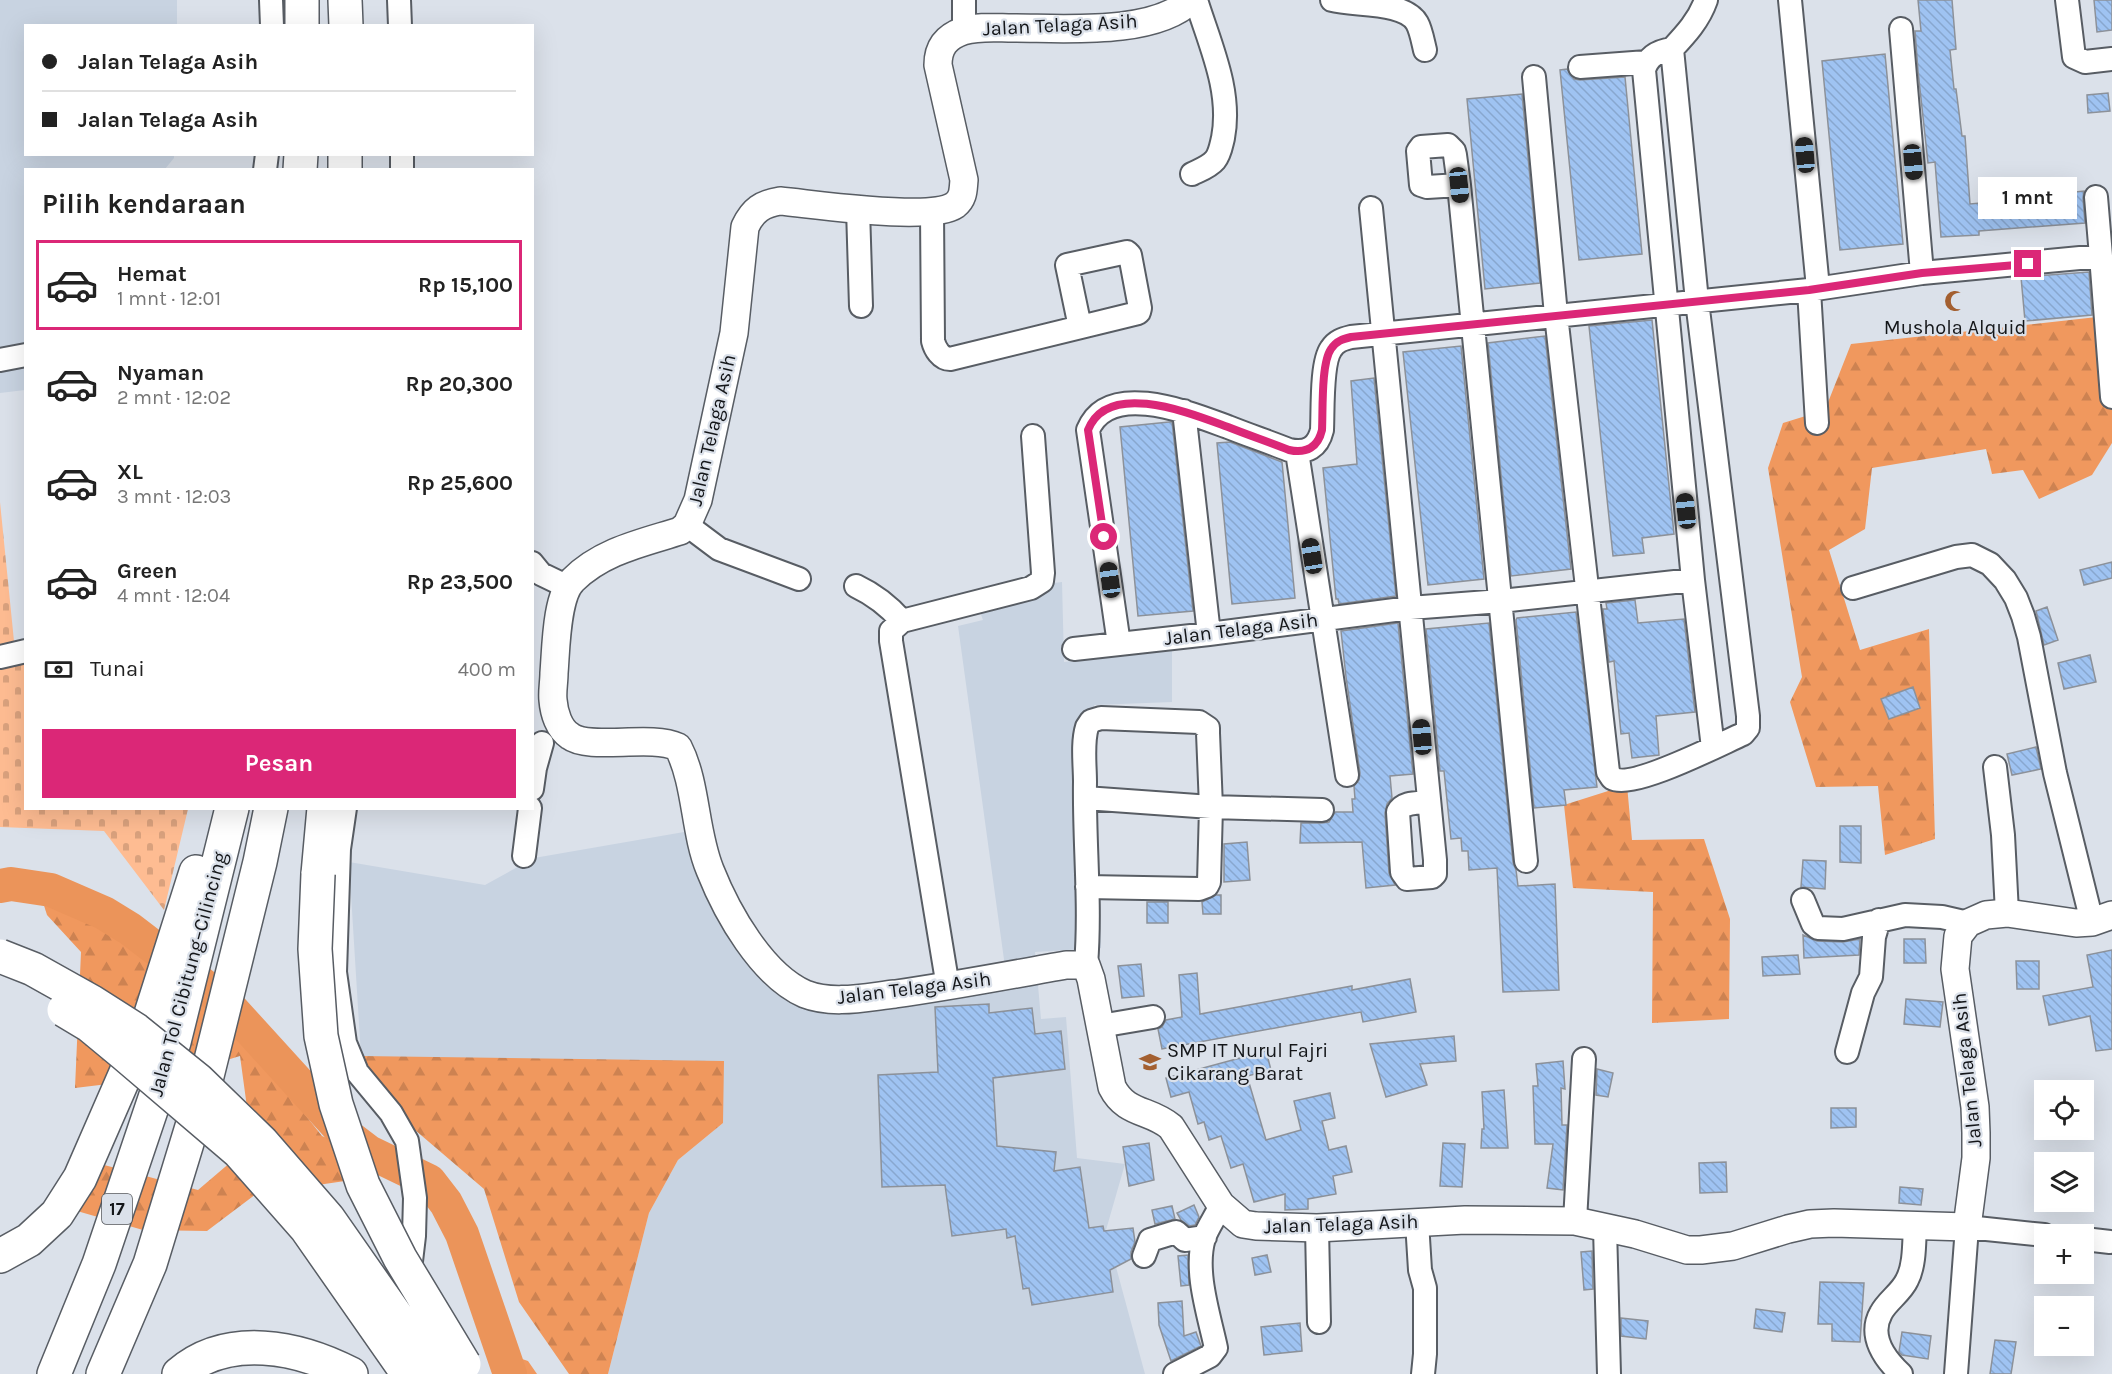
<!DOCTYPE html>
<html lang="id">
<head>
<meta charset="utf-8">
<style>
  body { margin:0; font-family:Karla,sans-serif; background:#f6f6f6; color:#222; height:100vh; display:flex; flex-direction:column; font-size:22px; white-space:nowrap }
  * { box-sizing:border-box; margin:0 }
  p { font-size:20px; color:#767676 }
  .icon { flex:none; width:33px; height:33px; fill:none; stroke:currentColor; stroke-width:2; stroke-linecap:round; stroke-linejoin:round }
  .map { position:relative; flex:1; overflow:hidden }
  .drawer { position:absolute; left:24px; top:168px; width:510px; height:642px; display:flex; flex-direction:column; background:#fff; border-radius:0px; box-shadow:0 6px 24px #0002 }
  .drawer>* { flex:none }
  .guide { position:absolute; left:24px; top:24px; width:510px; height:132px; border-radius:0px; box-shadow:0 6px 24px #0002; display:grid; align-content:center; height:132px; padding:0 18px; background:#fff }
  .controls { position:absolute; left:2034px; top:1080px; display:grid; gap:12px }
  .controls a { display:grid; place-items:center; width:60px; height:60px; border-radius:0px; background:#fff; box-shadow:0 6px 24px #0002; font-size:30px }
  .end { position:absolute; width:27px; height:27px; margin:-14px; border:8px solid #db2777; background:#fff; box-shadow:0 0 0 3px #fff }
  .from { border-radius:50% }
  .bubble { position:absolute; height:42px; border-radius:0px; background:#fff; box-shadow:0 6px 24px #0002; font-size:20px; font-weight:700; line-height:42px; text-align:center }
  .car { position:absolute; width:18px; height:36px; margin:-18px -9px; border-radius:8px; box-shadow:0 0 4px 2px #0007; background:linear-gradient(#222 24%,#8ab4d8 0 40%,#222 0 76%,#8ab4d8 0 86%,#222 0) }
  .guide b { display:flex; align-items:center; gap:21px; height:57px; font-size:22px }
  .guide b+b { border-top:2px solid #e0e0e0 }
  .guide i { width:15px; height:15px; background:#222 }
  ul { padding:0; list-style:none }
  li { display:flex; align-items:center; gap:18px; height:90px; margin:0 12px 9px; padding:0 6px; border:3px solid transparent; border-radius:0px }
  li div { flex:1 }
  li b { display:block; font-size:22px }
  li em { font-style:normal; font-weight:700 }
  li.current { border-color:#db2777 }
  li>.icon { width:54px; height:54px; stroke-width:1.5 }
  h2 { padding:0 18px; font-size:27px; line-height:72px }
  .pay { display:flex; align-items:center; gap:15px; height:66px; padding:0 18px; font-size:22px }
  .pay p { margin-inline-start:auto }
  .button { display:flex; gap:12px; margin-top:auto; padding:12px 18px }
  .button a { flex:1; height:69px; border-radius:0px; background:#db2777; color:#fff; font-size:24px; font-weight:700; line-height:69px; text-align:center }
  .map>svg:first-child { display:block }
  .built { fill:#c8d3e1 }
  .forest { fill:url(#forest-firs) }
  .cemetery { fill:url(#cemetery-stones) }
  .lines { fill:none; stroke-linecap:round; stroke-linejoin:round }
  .river { stroke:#eb945a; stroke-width:34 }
  .building { fill:url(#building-back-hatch); stroke:#8c9199; stroke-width:1.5 }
  .minor-casing { stroke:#585d64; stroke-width:26 }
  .tertiary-casing { stroke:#585d64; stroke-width:30 }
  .motorway-casing { stroke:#585d64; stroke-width:36 }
  .minor { stroke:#fff; stroke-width:22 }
  .tertiary { stroke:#fff; stroke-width:27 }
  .motorway { stroke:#fff; stroke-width:33 }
  .motorway-bridge-casing { stroke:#585d64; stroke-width:36; stroke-linecap:butt }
  .motorway-bridge { stroke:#fff; stroke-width:33 }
  .route { stroke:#db2777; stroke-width:8 }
  .labels { text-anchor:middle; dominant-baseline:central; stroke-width:4.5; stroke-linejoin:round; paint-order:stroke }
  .shield { fill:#dbe1ea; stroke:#505358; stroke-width:1.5 }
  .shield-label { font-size:18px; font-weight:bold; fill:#141619 }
  .street-label { font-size:20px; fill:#141619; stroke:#dbe1ea }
  .poi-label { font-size:20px; fill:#141619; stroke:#dbe1ea }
</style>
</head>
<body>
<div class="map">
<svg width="2112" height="1374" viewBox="0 0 2112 1374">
  <defs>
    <pattern id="forest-firs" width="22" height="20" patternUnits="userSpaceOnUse" patternTransform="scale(1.5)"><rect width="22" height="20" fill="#f0985e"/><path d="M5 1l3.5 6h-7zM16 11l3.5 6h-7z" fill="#cd8251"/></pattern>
    <pattern id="cemetery-stones" width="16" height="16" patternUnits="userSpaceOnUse" patternTransform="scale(1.5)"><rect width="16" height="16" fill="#febc92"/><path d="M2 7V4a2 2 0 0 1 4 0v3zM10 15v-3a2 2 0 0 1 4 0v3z" fill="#d9a17d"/></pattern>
    <pattern id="building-back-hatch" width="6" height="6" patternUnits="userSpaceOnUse" patternTransform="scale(1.5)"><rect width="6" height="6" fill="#9fc3f2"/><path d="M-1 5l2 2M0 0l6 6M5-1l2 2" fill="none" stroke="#88a7cf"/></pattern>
  </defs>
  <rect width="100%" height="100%" fill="#dbe1ea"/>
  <path class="built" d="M0,0H177V25L26,26V154H174V158L165,169L26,170L25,390L0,393Z
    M1062,582L1064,662L1172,651V702L1094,705L1101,948L1035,952L1041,1019L1066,1017L1077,1158L1125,1164L1106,1230L1145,1374H608L649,1213L678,1160L723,1123L361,1056L349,862L485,885L534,858L684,832L699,876L781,986L822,998L1006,974L958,626L983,620L973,593Z"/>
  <path class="forest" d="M2097,317L2112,373V443L2092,475L2039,499L2023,470L1992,474L1986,449L1872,468L1865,529L1829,550L1860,650L1929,629L1935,839L1885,855L1878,786L1816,787L1790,702L1802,677L1768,468L1783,423L1825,410L1851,344Z
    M1627,785L1632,840L1704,839L1730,919L1729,1019L1652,1023L1653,892L1573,888L1564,805Z
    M36,880L120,916L189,969L322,1136L394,1166L345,1181L256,1194L207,1231L143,1230L77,1211L78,1158L198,1190L252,1144L240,1056L174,1076L75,1088L81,952L47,915Z
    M361,1056L724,1061L723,1123L678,1160L649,1213L608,1374H569L519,1302L484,1189L415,1130Z
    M496,1350L528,1361L537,1374H507Z"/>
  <path class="cemetery" d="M0,502L15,651L25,649L26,808L188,809L164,910L104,831L0,827Z"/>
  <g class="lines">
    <path class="river" d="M0,886L11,884L51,890L104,913L130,929L224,1001L344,1133L369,1152L429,1181L446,1203L462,1234L510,1374"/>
  </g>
  <path class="building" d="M1918,0H1952L1956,49L1950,50L1954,89H1956L1962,136H1965L1970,204L2066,195V193L2084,191L2083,198L2085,223L1979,231V235L1941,237L1935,162L1928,163L1918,71L1915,31H1921Z
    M2094,0H2112V30L2097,32Z
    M1885,54L1903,244L1840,250L1822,61Z
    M1567,69L1574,79L1580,80L1625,77L1642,254L1579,260L1560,70Z
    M2108,93L2110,111L2088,113L2087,95Z
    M1522,94L1540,283L1485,289L1467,99Z
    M2089,272L2092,315L2025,321L2021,277Z
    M1652,320L1674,534L1642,538L1644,553L1613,556L1589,326Z
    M1545,336L1571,569L1511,576L1488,343Z
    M1461,346L1484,579L1428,585L1403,352Z
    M1374,378L1396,596L1339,604L1338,599H1336L1323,468L1357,464L1351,381Z
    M1169,422H1172L1193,611L1138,616L1120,427Z
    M1230,442L1282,462L1295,598L1232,604L1217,443Z
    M2112,562V578L2084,585L2080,570Z
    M1635,600L1638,623L1684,619L1695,712L1656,716L1659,755L1632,758L1629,733L1621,734L1614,661L1609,662L1603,609H1607L1606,603Z
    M2047,607L2058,640L2044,645L2036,611Z
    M1576,612L1597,787L1564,790L1566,805L1534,808L1516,620L1517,618Z
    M1398,623L1413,774L1390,776L1392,798L1387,804L1385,813L1389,873L1395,885L1366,888L1362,842L1300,843L1301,823H1322L1329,822L1335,812H1353L1352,799H1355L1354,786L1359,780L1360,773L1346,677L1341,631Z
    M1489,623L1513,862L1516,870L1518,886L1555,884L1559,990L1503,992L1497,868L1469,870L1468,851H1462L1461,838L1451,839L1444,771H1440L1426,629Z
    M2090,655L2096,682L2064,689L2058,663Z
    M1913,687L1920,708L1889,719L1881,699Z
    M2036,747L2041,769L2012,775L2007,754Z
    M1840,826H1861V863L1840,862Z
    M1247,842L1250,880L1224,882V844Z
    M1803,860L1826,861L1825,889L1801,887Z
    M1216,895H1221V914H1203L1202,902Z
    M1147,902H1168V923H1147Z
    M1803,935L1817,941L1843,942L1860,939L1859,955L1804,958Z
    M1904,939H1925L1926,963H1904Z
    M2112,950V1049L2096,1051L2090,1016L2049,1025L2043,996L2093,987L2087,955Z
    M1798,955L1800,974L1763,976L1762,957Z
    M2016,961H2039V989H2017Z
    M1141,964L1144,996L1122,998L1118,966Z
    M1197,973L1200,1014L1352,986V990L1410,979L1416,1012L1363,1022L1361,1012L1162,1049L1158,1029L1162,1027L1166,1020L1182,1017L1179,975Z
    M1906,999L1943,1002L1940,1027L1904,1024Z
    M989,1004V1013L1032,1008L1035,1034L1061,1031L1065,1069L993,1078L997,1146L1056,1152L1054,1171L1080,1167L1089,1228L1103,1226L1104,1231L1133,1228L1135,1242L1131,1252V1259L1110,1270L1113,1292L1032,1305L1029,1288L1023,1289L1015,1236L1007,1238L1006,1229L952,1236L945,1185L882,1187L878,1075L938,1072L935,1007Z
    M1454,1036L1456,1061L1420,1064L1427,1085L1386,1097L1370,1044Z
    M1266,1051L1271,1070L1247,1076L1266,1140L1301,1130L1294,1101L1330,1093L1335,1118L1322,1121L1329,1150L1346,1146L1352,1172L1333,1176L1336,1194L1308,1199V1209L1285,1210V1194L1254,1202L1243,1164L1231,1168L1221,1136L1209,1140L1204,1122L1198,1124L1189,1092L1171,1097L1166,1078Z
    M1563,1061L1565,1089L1561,1088L1562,1125H1567L1563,1190L1547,1188L1553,1144H1535L1533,1086H1538L1536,1064Z
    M1597,1069L1613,1073L1608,1097L1596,1095Z
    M1504,1090L1508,1148H1481L1482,1129H1484L1482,1092Z
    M1831,1108H1856V1127L1831,1128Z
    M1149,1143L1154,1180L1129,1186L1123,1147Z
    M1443,1143L1465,1144L1462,1187L1440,1186Z
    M1726,1162L1727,1192L1700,1193L1699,1163Z
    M1900,1187L1923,1189L1921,1205L1899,1203Z
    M1194,1205L1199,1217L1195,1225L1189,1226L1181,1220L1177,1213Z
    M1172,1206L1175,1219L1155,1224L1152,1210Z
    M1592,1251L1593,1289L1584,1290L1581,1252Z
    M1188,1255L1189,1285L1181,1286L1178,1256Z
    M1267,1255L1271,1272L1255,1275L1252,1258Z
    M1820,1282L1864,1283L1860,1342L1832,1341V1324H1818Z
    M1182,1301L1184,1336L1196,1332L1201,1346L1171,1361L1159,1325L1158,1303Z
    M1756,1309L1785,1313L1782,1332L1754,1328Z
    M1621,1318L1648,1321L1646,1339L1621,1336Z
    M1300,1323L1302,1351L1264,1355L1261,1327Z
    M1902,1332L1931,1336L1928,1359L1902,1355L1899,1352Z
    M1995,1340L2016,1342L2011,1374H1990Z"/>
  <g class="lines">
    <defs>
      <path id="minor" d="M271,0L272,26
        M399,0L400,26
        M964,0V30
        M1332,0C1354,6 1405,1 1417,23C1421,30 1423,42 1425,50
        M1706,0C1699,20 1686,34 1672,49C1658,51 1648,56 1644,70L1693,580L1713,748
        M1790,0L1818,288
        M2067,0L2074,57L2085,62L2112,59
        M1901,29L1922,273
        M1580,67L1647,62
        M1534,77L1556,315L1608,772L1612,778C1632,790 1720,744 1743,734L1748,728V716L1697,301L1672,49
        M265,170L267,154
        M402,170V154
        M1192,174C1200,170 1209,167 1215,160C1220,154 1221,146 1223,138C1232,91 1210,45 1196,0
        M1459,185L1427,187L1421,185L1418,151L1421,147L1448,145L1454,151L1455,155L1459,185L1526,861
        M2096,197L2101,256
        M1371,208L1435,860V874L1432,877L1407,879L1402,872L1398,812C1403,802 1417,803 1428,802
        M858,209L861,306
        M932,212L933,341C935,349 941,359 950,359L1138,313L1139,312L1140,308L1130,255L1127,252L1067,265L1080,327
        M1809,290L1817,423
        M0,360L26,355
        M1184,411L1209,634
        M1297,452L1347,775
        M687,525L719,549L799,579
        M532,563L541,574L568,587
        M856,586C875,595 888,605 902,621
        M1853,588L1956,557L1972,555L1990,564L2005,580L2016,598L2023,616L2029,637L2055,773L2092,922
        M1119,644L1088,430C1109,379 1192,414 1228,427C1248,435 1269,442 1289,450C1307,454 1318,447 1322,430C1323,411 1321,363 1331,349C1336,341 1343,339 1351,337L1809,290L1922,273L2101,256L2112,397
        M1074,649L1209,634L1410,608L1501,601L1693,580
        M0,657L26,651
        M1995,767L2003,835L2007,913
        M532,789L535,768L542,743
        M1085,798L1211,807L1322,810
        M345,808L339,849L335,972L345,1043L357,1072L391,1113L407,1141L415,1198L414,1236L409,1278
        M524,856L530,808
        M1803,900L1813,924L1818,928L1843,929L1905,915L1942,917L1968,923
        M1086,965C1091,904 1084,843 1085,782C1085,765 1082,743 1087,727L1091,721L1101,718L1199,722L1208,728V733L1211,807L1209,882L1207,886L1199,889L1087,887
        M948,987L891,641V631L902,621L1031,588L1042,581L1043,573L1033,436
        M1100,1026L1153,1017
        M1847,1052L1863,993L1871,977L1874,937L1879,920
        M1575,1221L1584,1059
        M1417,1222L1420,1270L1425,1288V1354L1423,1374
        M1317,1228L1319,1322
        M1605,1228L1609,1374
        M2084,1239L2110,1242
        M1144,1256L1150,1240L1176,1232L1185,1240L1205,1237
        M1175,1374L1210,1356L1216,1348C1209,1315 1194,1271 1204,1238C1208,1227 1216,1216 1221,1205
        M1901,1374C1885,1359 1868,1336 1881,1313C1887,1301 1901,1293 1907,1280C1915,1265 1914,1242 1915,1225
        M1956,1374L1967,1227L2044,1235"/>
      <path id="tertiary" d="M1191,0C1154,36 1063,28 1013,28C997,28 978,26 963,31C946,37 938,47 938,65L964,180C963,189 964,198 955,205C931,222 814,204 780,201C762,204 753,210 745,227L734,333L698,500L687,525L680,531C642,543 602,551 573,580C556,596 556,650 554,673C554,682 552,692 553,700C554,713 559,729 570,736C590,751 650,734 678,747C697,784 694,831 710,870C727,913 762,975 805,994C833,1005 867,997 895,994C953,986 1009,975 1066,965H1086L1091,979L1112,1087C1126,1115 1150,1109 1171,1127L1221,1205L1243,1224L1256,1226L1317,1228L1465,1220L1575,1221L1635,1234L1687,1250H1701L1733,1246L1788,1229L1810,1224L1834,1223L1967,1227L1976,1158V1133L1975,1107L1955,969L1958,936L1968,923L1986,915L2007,913L2076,923L2092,922L2112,915"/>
      <path id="motorway" d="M345,0L346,26
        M302,26V0
        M300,170L301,154
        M345,170V154
        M318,874L324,808
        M0,1256L29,1240L57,1214L80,1178L149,1020L196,872
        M54,1374L99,1264L174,1042L232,808
        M103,1374L150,1264L205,1084L260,862L271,808
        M179,1374C228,1332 299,1347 351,1374"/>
    </defs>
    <use href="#minor" class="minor-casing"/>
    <use href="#tertiary" class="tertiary-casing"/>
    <use href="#motorway" class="motorway-casing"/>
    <use href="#minor" class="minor"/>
    <use href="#tertiary" class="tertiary"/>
    <use href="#motorway" class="motorway"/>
    <defs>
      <path id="motorway-bridge" d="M318,874L315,949L321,1036L336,1104L363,1185L400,1258L464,1364
        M0,956L33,969L92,1002L136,1030L198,1080L262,1142L328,1218L437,1374
        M64,1010L89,1025L124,1054L239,1152L306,1228L408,1374"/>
    </defs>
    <use href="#motorway-bridge" class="motorway-bridge-casing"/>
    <use href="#motorway-bridge" class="motorway-bridge"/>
  </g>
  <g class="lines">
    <path class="route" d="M1104,537L1088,430C1108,379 1192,414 1228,427C1248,435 1269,442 1289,450C1307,454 1318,447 1322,430C1323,411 1321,363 1331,349C1336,341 1343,339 1351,337L1809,290L1922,273L2028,264"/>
  </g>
  <defs>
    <symbol id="mosque-bare" viewBox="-9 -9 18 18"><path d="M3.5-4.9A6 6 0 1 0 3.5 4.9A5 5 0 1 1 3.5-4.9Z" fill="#a35f30" stroke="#dbe1ea" stroke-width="2.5" paint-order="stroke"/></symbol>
    <symbol id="school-bare" viewBox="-9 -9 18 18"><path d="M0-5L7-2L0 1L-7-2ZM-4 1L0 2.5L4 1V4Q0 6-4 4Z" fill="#a35f30" stroke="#dbe1ea" stroke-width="2.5" paint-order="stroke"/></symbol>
  </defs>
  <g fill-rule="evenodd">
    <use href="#mosque-bare" x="1940" y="286" width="30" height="30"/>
    <use href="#school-bare" x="1135" y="1047" width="30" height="30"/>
  </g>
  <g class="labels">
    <rect class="shield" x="102" y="1194" width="30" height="30" rx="4.5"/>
    <g class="shield-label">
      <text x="117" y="1209">17</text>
    </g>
    <g class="street-label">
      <text transform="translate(1060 25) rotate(-3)">Jalan Telaga Asih</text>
      <text transform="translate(712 430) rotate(-77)">Jalan Telaga Asih</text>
      <text transform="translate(1241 629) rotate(-7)">Jalan Telaga Asih</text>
      <text transform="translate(188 974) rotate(-75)">Jalan Tol Cibitung–Cilincing</text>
      <text transform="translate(914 988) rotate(-7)">Jalan Telaga Asih</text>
      <text transform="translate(1967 1070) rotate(-96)">Jalan Telaga Asih</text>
      <text transform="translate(1341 1224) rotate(-2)">Jalan Telaga Asih</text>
    </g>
    <g class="poi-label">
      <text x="1955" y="327">Mushola Alquid</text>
      <text x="1167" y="1050" text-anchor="start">SMP IT Nurul Fajri<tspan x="1167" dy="23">Cikarang Barat</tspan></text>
    </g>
  </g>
</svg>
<div class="controls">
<a><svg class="icon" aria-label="locate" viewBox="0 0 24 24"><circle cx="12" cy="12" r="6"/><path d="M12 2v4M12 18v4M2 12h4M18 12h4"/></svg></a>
<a><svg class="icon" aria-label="layers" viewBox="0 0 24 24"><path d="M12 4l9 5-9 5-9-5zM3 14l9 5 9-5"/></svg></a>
<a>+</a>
<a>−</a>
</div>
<i class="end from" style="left:1104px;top:537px"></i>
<i class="end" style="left:2028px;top:264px"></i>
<div class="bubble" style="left:1978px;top:177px;width:99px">1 mnt</div>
<i class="car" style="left:1805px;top:155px;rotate:355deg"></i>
<i class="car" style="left:1913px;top:162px;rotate:175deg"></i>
<i class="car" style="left:1459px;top:185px;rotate:174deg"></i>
<i class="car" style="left:1686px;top:511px;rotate:354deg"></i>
<i class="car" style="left:1312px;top:556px;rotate:351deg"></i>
<i class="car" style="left:1110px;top:580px;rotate:352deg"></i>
<i class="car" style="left:1422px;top:737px;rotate:355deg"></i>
<div class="guide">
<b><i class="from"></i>Jalan Telaga Asih</b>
<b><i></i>Jalan Telaga Asih</b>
</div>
<section class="drawer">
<h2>Pilih kendaraan</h2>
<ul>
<li class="current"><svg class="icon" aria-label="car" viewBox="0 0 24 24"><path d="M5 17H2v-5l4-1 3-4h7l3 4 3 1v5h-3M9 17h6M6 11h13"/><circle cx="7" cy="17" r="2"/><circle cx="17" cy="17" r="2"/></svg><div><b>Hemat</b><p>1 mnt · 12:01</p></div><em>Rp 15,100</em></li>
<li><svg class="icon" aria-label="car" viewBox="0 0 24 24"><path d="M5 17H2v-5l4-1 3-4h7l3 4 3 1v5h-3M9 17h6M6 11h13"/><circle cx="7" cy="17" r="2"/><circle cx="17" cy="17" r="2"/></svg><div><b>Nyaman</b><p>2 mnt · 12:02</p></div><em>Rp 20,300</em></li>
<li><svg class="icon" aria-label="car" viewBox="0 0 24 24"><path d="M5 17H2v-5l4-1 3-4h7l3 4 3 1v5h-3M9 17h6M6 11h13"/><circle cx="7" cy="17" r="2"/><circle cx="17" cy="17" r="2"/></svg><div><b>XL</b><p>3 mnt · 12:03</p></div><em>Rp 25,600</em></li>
<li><svg class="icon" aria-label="car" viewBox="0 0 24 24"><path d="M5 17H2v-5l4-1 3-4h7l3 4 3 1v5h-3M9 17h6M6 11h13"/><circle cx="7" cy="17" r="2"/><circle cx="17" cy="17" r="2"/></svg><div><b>Green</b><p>4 mnt · 12:04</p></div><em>Rp 23,500</em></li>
</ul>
<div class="pay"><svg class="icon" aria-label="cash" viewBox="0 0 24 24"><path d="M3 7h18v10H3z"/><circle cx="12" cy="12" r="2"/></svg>Tunai<p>400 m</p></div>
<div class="button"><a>Pesan</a></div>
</section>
</div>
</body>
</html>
